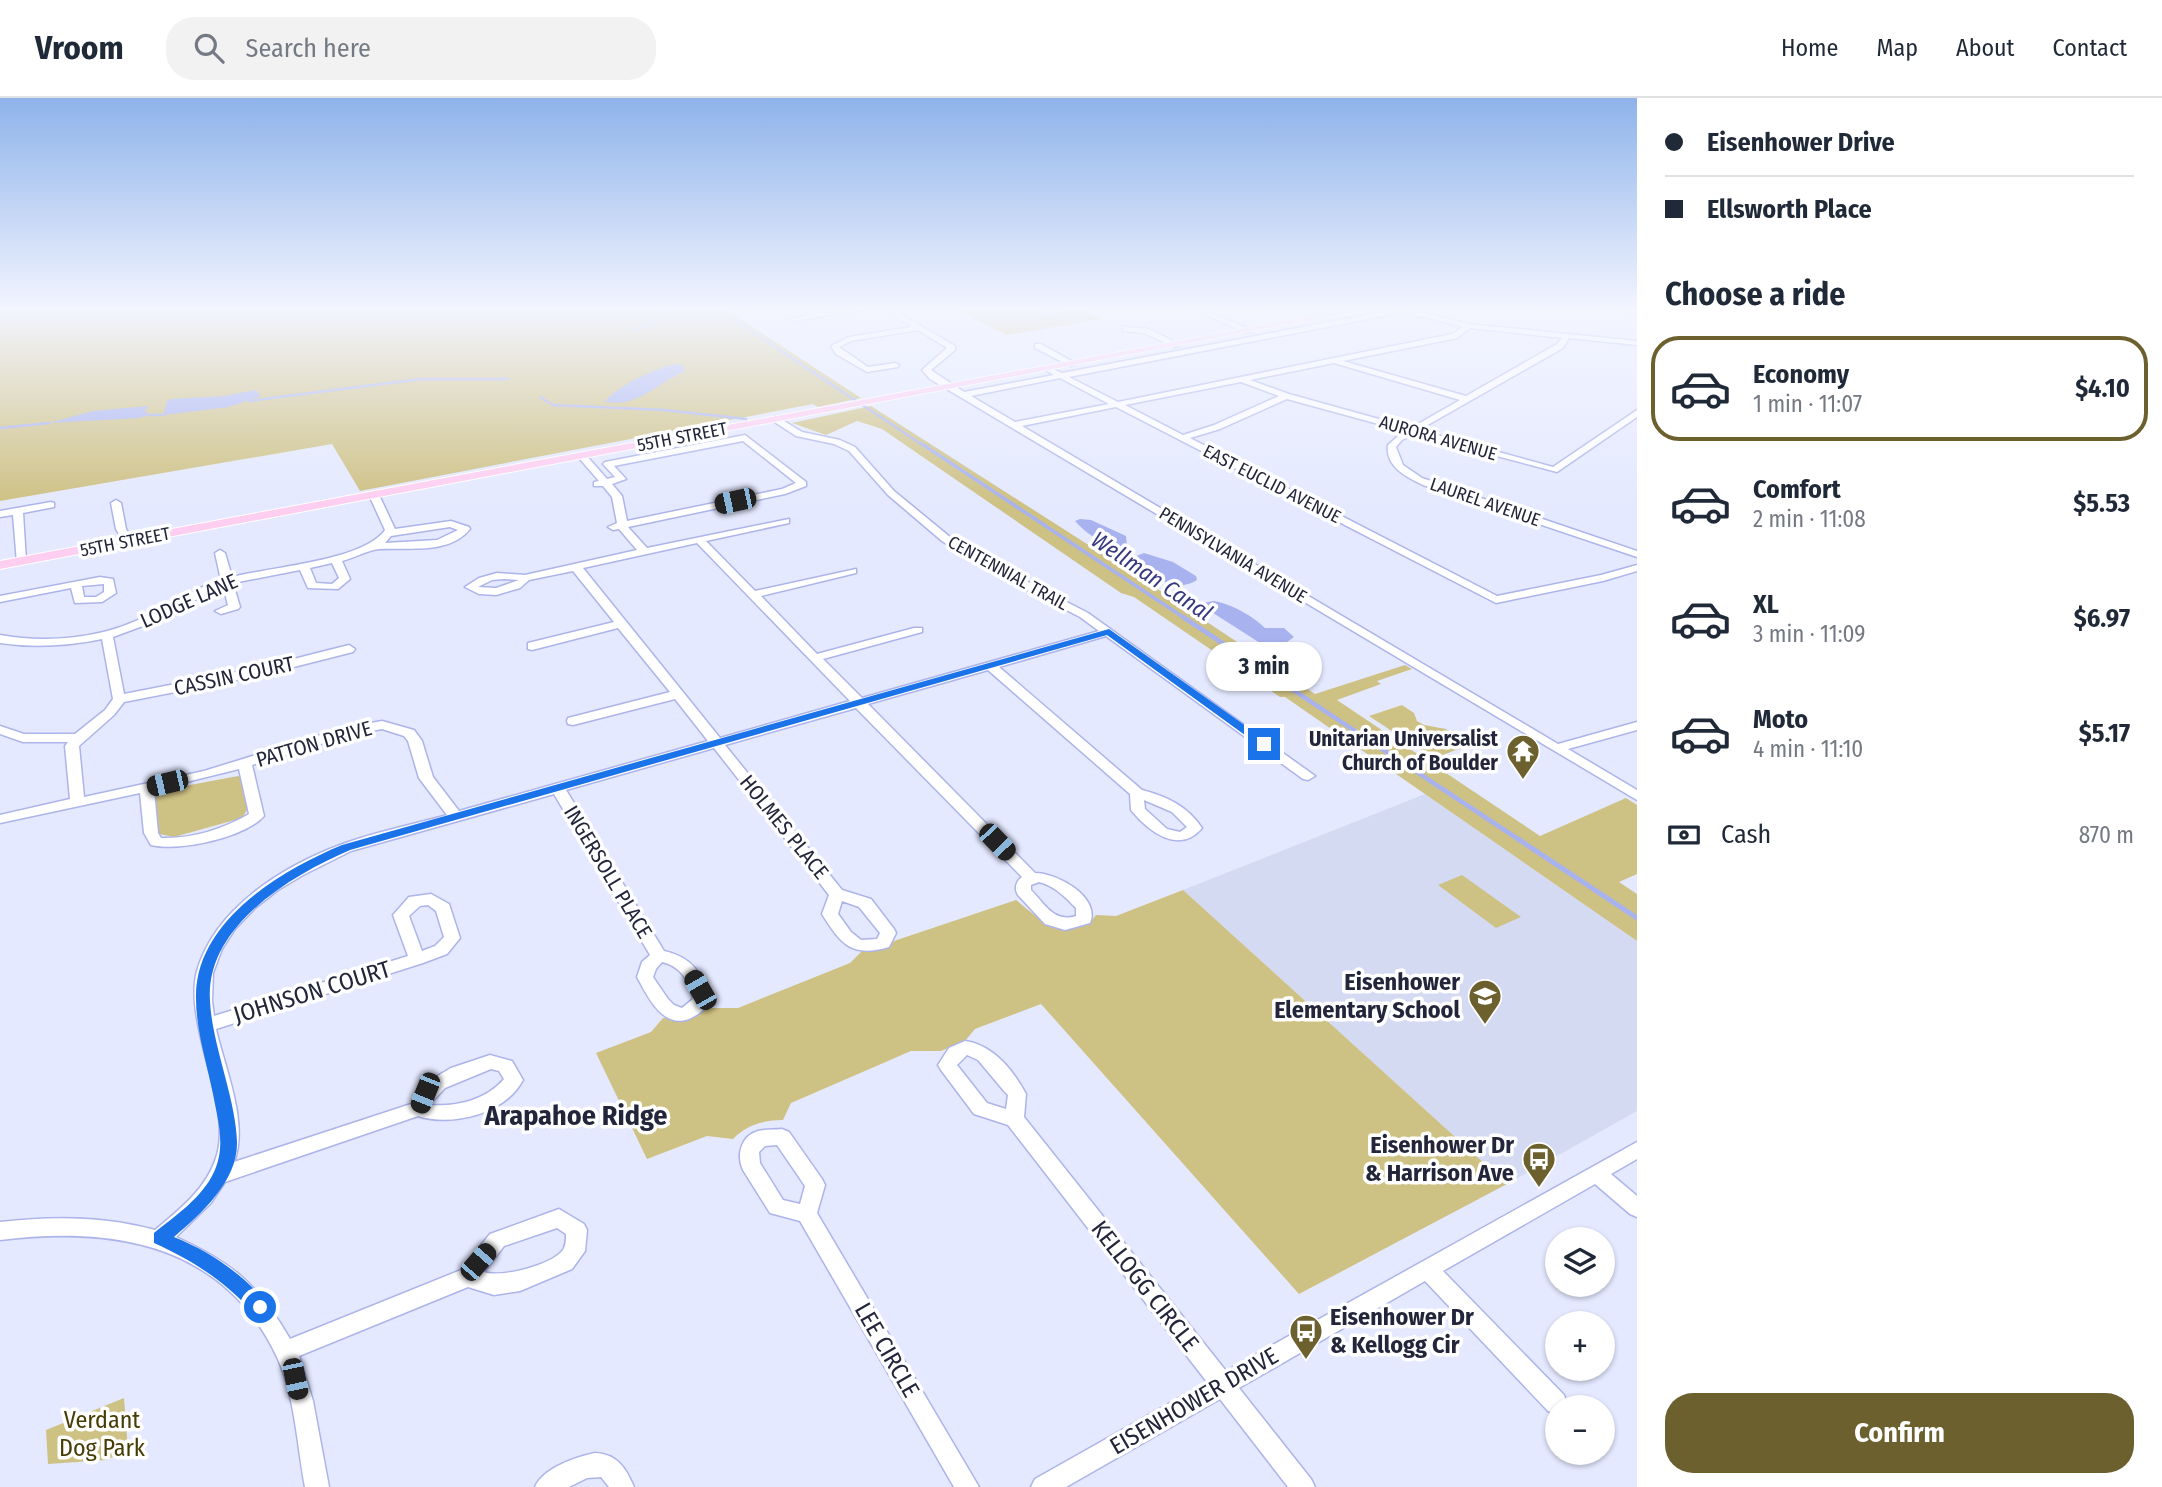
<!DOCTYPE html>
<html lang="en">
<head>
<meta charset="utf-8">
<style>
  body { margin:0; font-family:"Fira Sans Condensed",sans-serif; background:#f2f2f3; color:#1f2937; height:100vh; display:flex; flex-direction:column; font-size:26px; white-space:nowrap }
  * { box-sizing:border-box; margin:0 }
  p { font-size:23px; color:#747a83 }
  .icon { flex:none; width:38px; height:38px; fill:none; stroke:currentColor; stroke-width:2; stroke-linecap:round; stroke-linejoin:round }
  .map { position:relative; flex:1; overflow:hidden }
  .details { display:flex; flex-direction:column; background:#fff; width:525px }
  .details>* { flex:none }
  .banner { display:grid; align-content:center; height:154px; padding:0 28px; background:#fff }
  .tools { position:absolute; left:1545px; top:1129px; display:grid; gap:14px }
  .tools a { display:grid; place-items:center; width:70px; height:70px; border-radius:50%; background:#fff; box-shadow:0 2px 5px #0004; font-size:35px }
  .end { position:absolute; width:32px; height:32px; margin:-16px; border:9px solid #1a73e8; background:#fff; box-shadow:0 0 0 4px #fff }
  .from { border-radius:50% }
  .bubble { position:absolute; height:49px; border-radius:24px; background:#fff; box-shadow:0 2px 5px #0004; font-size:23px; font-weight:700; line-height:49px; text-align:center }
  .car { position:absolute; width:21px; height:42px; margin:-21px -10px; border-radius:9px; box-shadow:0 0 5px 2px #0007; background:linear-gradient(#222 24%,#8ab4d8 0 40%,#222 0 76%,#8ab4d8 0 86%,#222 0) }
  .banner b { display:flex; align-items:center; gap:24px; height:66px; font-size:26px }
  .banner b+b { border-top:2px solid #e0e1e3 }
  .banner i { width:18px; height:18px; background:#1f2937 }
  ul { padding:0; list-style:none }
  li { display:flex; align-items:center; gap:21px; height:105px; margin:0 14px 10px; padding:0 14px; border:4px solid transparent; border-radius:28px }
  li div { flex:1 }
  li b { display:block; font-size:26px }
  li em { font-style:normal; font-weight:700 }
  li.on { border-color:#6c612e }
  li>.icon { width:63px; height:63px; stroke-width:1.5 }
  h2 { padding:0 28px; font-size:32px; line-height:84px }
  .pay { display:flex; align-items:center; gap:18px; height:77px; padding:0 28px; font-size:26px }
  .pay p { margin-inline-start:auto }
  .cta { display:flex; gap:14px; margin-top:auto; padding:14px 28px }
  .cta a { flex:1; height:80px; border-radius:28px; background:#6c612e; color:#fff; font-size:28px; font-weight:700; line-height:80px; text-align:center }
  header { display:flex; align-items:center; gap:42px; box-sizing:border-box; height:98px; padding:0 35px; background:#fff; border-bottom:2px solid #e0e1e3 }
  header strong { font-size:33px }
  nav { display:flex; gap:38px; margin-inline-start:auto; font-size:24px }
  .search { width:490px; height:63px; background:#f2f2f3; display:flex; align-items:center; gap:18px; box-sizing:border-box; padding:0 24px; border-radius:28px; color:#747a83; font-size:26px }
  main { display:flex; flex:1; min-height:0 }
  .map>svg:first-child { display:block }
  .built { fill:#d5daf3 }
  .green { fill:#cec184 }
  .water { fill:#a8b2ee }
  .lines { fill:none; stroke-linecap:round; stroke-linejoin:round }
  .stream-far3 { stroke:#a8b2ee; stroke-width:2.5 }
  .stream-far2 { stroke:#a8b2ee; stroke-width:3.5 }
  .stream-far1 { stroke:#a8b2ee; stroke-width:4.5 }
  .stream { stroke:#a8b2ee; stroke-width:5 }
  .minor-casing { stroke:#acb4ea; stroke-width:3 }
  .major-casing { stroke:#fff; stroke-width:2 }
  .minor { fill:#fff; fill-rule:evenodd }
  .major { fill:#fecef1; fill-rule:evenodd }
  .route { fill:#1a73e8 }
  .labels { text-anchor:middle; dominant-baseline:central; stroke-width:7; stroke-linejoin:round; paint-order:stroke }
  .far-street-label { font-size:18px; fill:#23263b; stroke:#fff }
  .street-label { font-size:21px; fill:#23263b; stroke:#fff }
  .poi-label { font-size:21px; font-weight:bold; fill:#23263b; stroke:#fff; text-anchor:end }
  .water-label { font-size:23px; font-style:italic; fill:#36397f; stroke:#fff }
  .near-poi-label { font-size:24px; font-weight:bold; fill:#23263b; stroke:#fff; text-anchor:end }
  .near-street-label { font-size:24px; fill:#23263b; stroke:#fff }
  .near-park-label { font-size:24px; fill:#473c05; stroke:#fff }
  .near-neighbourhood-label { font-size:28px; font-weight:bold; fill:#23263b; stroke:#fff }
</style>
</head>
<body>
<header>
<strong>Vroom</strong>
<div class="search"><svg class="icon" aria-label="search" viewBox="0 0 24 24"><circle cx="10" cy="10" r="6"/><path d="M15 15l6 6"/></svg>Search here</div>
<nav><a>Home</a><a>Map</a><a>About</a><a>Contact</a></nav>
</header>
<main>
<div class="map">
<svg width="1637" height="1389" viewBox="0 0 1637 1389">
  <rect width="100%" height="100%" fill="#e4e9ff"/>
  <path class="built" d="M1425,696L1637,843V1013L1507,1086L1183,792Z"/>
  <path class="green" d="M0,211H734L728,213L861,300L818,309L813,306L360,393L332,346L0,403Z
    M1035,211L1048,217L1080,211L1102,221L1007,237L956,212Z
    M871,308L1159,492L1315,596L1405,567L1412,571L1377,583L1381,586L1337,602L1540,738L1626,700L1637,707V776L1619,784L1637,796V843L1285,599H1280L1134,499L1121,495L882,331L857,323L826,337L792,325Z
    M1402,607L1414,615L1417,623L1424,627L1446,631L1466,644L1467,648L1437,659L1428,657L1369,618Z
    M238,678L243,680L249,709L242,720L174,739L159,736L153,694Z
    M1462,777L1521,819L1496,830L1438,787Z
    M1183,792L1507,1086L1299,1196L1041,906L975,931L965,943L941,953H911L791,1005L783,1022C764,1022 746,1027 733,1041L707,1038L647,1061L596,955L651,934L663,920C679,920 693,920 705,910H738L850,865L862,853L891,847L894,843L1016,802C1042,823 1052,835 1088,827L1096,817L1116,818Z
    M124,1300L128,1352L106,1362L48,1366L46,1332Z"/>
  <path class="water" d="M681,266L685,273C654,287 639,309 605,304C613,290 664,265 681,266Z
    M256,292L261,298L229,309L163,317L167,303L171,301L224,298Z
    M148,308L145,313L149,317L139,320L49,325L93,313Z
    M1080,421L1091,422L1126,438L1127,449C1110,452 1086,436 1075,423Z
    M1144,455L1173,464L1196,478L1197,482C1172,498 1150,474 1129,461Z
    M1213,503C1230,505 1253,518 1265,530H1284L1294,539L1283,547L1260,545L1199,506Z"/>
  <g class="lines">
    <path class="stream-far3" d="M718,211L924,348
      M634,232L650,227L664,211
      M540,299L553,307L664,312L746,321
      M249,303L421,281H508
      M149,317H163
      M0,330L49,325"/>
    <path class="stream-far2" d="M922,346L1186,521"/>
    <path class="stream-far1" d="M1183,519L1521,743"/>
    <path class="stream" d="M1518,741L1637,820"/>
    <defs>
      <path id="minor" d="M849,211H869L792,223L788,221Z
        M884,211H892L955,248V252L931,272L964,294L1054,277L1044,271L1048,269L1062,275L1397,211H1409L1469,226L1637,243V247L1569,240L1563,250L1419,332L1553,369L1637,312V319L1557,374L1413,336L1402,342L1396,349L1403,367L1422,380L1637,453V459L1423,387C1406,379 1385,368 1388,347L1404,333L1287,301L1220,331L1190,340L1497,498L1601,477L1637,467V473L1603,483L1496,505L1116,309L1022,328L1558,646L1637,624V632L1568,651L1637,692V702L930,281L922,272L947,250L918,232L851,243L839,249L868,269L895,265L899,267L898,269L867,274L836,256L831,248L849,239L912,229ZM1404,214L1463,229L1452,236L1118,304L1069,279ZM1470,230L1562,240L1557,246L1466,298L1343,263L1457,240ZM1334,265L1460,302L1411,330L1289,296L1250,282ZM1060,280L1109,306L1015,324L971,298ZM1241,284L1279,298L1214,327L1183,337L1125,307Z
        M1193,211H1202L1253,233L1246,235Z
        M1126,229L1149,231L1181,247L1174,249L1144,235L1123,233V229Z
        M1035,246H1041L1077,266L1070,268L1035,250Z
        M776,318L802,334L840,342L855,349L894,393L950,439L993,466L1088,515L1315,678L1308,682L1303,681L1106,538L999,569L1142,692C1168,699 1187,708 1202,730C1179,757 1149,734 1131,712L1130,696L988,572L868,606L1035,775C1057,775 1101,799 1090,825L1065,832L1045,826L1018,797C1014,791 1016,783 1022,779L856,610L725,647L842,792L871,801L894,831L896,835L889,849C851,860 841,846 822,816L829,797L714,650L566,692L664,853C692,859 703,876 711,903C705,911 698,917 689,921C662,931 647,897 637,879L642,864L650,857L554,696L351,753L303,777L278,792L255,810L235,831L222,851L213,875L212,903L214,918L408,858L393,817L409,799L431,796L449,806L460,840L447,856L423,865L216,931C225,971 249,1025 234,1064L411,1006L424,986L451,970L490,957L512,963L523,982C505,1016 452,1029 418,1018L225,1084L211,1105L176,1139C233,1165 259,1187 290,1241L461,1172L490,1136L559,1111L584,1126L587,1132L585,1153L572,1171L520,1193L494,1197L468,1189L299,1258L313,1303L329,1389H305C297,1347 295,1298 277,1259C223,1145 113,1128 0,1142V1124C53,1118 103,1118 155,1132C179,1112 206,1091 216,1060C229,1022 206,969 199,931C195,912 192,891 197,873C215,810 282,769 340,747C374,734 412,727 447,717L419,680L408,643L404,638L382,631L350,637L252,667L264,718C244,740 179,754 151,747L144,735L140,695L0,725V717L70,701L65,648L68,644H23L0,636V628L24,636H75L105,612L113,601L102,541C68,548 34,550 0,545V537C46,545 96,541 138,522C166,509 192,491 221,482L215,455L220,452L225,455L232,479C270,469 363,463 385,432L369,397L374,394L379,397L395,431L451,423L469,429L470,431C449,457 409,449 379,451C368,452 354,460 342,463L350,481L338,491L308,490L300,472L233,485L240,509L238,511L221,516L215,513L228,507L223,488L148,526L113,539L124,596L262,569L349,547L355,551L353,554L262,577L124,604L114,617L79,648L84,699L204,673L343,630L382,623L414,632L422,643L433,679L459,713L708,643L675,601L573,627L568,626L567,623L568,620L670,594L618,530L532,552L528,551V545L614,524L573,473L529,482L520,490L496,497L479,496L465,489L479,480L497,475L525,477L637,452L619,431L613,432L608,429L617,425L612,399L603,388H594V384L599,383L579,360V356H585L607,381L615,379L603,366L605,364L745,337L806,384V388L785,396L628,429L647,450L789,421V425L706,443L755,493L856,471V475L761,498L817,556L914,530H922V534L823,561L862,600L1099,533L1080,519L985,470L942,443L888,397L849,353L834,346L796,338L773,323L772,321ZM743,343L796,385L782,391L627,423L622,398L612,386L626,381L614,368ZM450,429L458,432L437,442L385,445L391,438ZM697,445L850,603L720,640L583,470ZM332,465L339,480L332,486L316,485L310,470ZM504,481L519,482L496,490L478,489L492,482ZM239,671L249,716C223,731 192,741 161,740L158,735L154,692ZM1144,702L1172,714L1187,729L1180,734L1167,731L1145,711ZM1039,784C1055,788 1065,799 1076,810V818C1054,825 1045,806 1031,792V787ZM842,803L859,809L880,835L877,841L861,842L851,834L838,816ZM428,807L436,813L444,839L435,848L422,853L409,818L420,808ZM662,864C682,869 689,883 693,901L682,910L674,907L668,901L653,879L656,871ZM491,971L499,973L504,981C486,1002 457,1009 429,1007L445,990ZM557,1130L566,1136C566,1142 566,1147 563,1152C552,1167 502,1180 484,1174L504,1148Z
        M116,402L121,405L126,431L134,444L133,446H125L116,431L111,405Z
        M51,404L54,405V409L23,415L26,463L25,465H17L13,417L0,419V413Z
        M100,479L113,481L116,495L102,504L75,505L71,490L0,504V498ZM104,486V494L96,499H84L82,488Z
        M965,943C993,947 1013,972 1026,996L1024,1019L1226,1273L1637,1044V1061L1611,1076L1637,1098V1119L1630,1116L1595,1086L1443,1173L1564,1297L1567,1305L1566,1309H1558L1556,1316L1548,1313L1425,1183L1239,1290L1311,1381L1315,1389H1288L1220,1301L1066,1389H1031L1035,1381L1207,1284L1008,1027L974,1016L941,972L938,967L949,950ZM967,957L978,962L1004,993L1008,997L1006,1011L987,1005L957,967Z
        M782,1031L789,1034L822,1081L825,1087L817,1115L979,1389H954L800,1123L770,1115L743,1072C736,1057 741,1038 758,1033C765,1031 774,1032 782,1031ZM777,1047L805,1088L800,1106L783,1102L760,1065L759,1054L765,1048Z
        M595,1355C617,1356 626,1370 634,1389H609L601,1379L587,1380L569,1389H535C543,1370 576,1359 595,1355Z"/>
      <path id="major" d="M1349,211H1368L0,471V463Z
        M1600,211H1614L1637,217V223Z"/>
    </defs>
    <use href="#minor" class="minor-casing"/>
    <use href="#major" class="major-casing"/>
    <use href="#minor" class="minor"/>
    <use href="#major" class="major"/>
  </g>
  <linearGradient id="sky" x2="0" y2="1"><stop stop-color="#8eb3ea"/><stop offset="0.52" stop-color="#f3f5ff"/><stop offset="1" stop-color="#f3f5ff" stop-opacity="0"/></linearGradient>
  <rect width="1637" height="406" fill="url(#sky)"/>
  <path class="route" d="M1109,531L1267,643V648H1260L1107,537L350,752C292,777 205,828 210,903C212,947 236,1001 237,1044C238,1083 201,1116 174,1139C211,1154 239,1174 267,1204L269,1209L267,1215H254C224,1183 194,1163 154,1145V1135C175,1118 202,1100 214,1074C226,1048 218,1023 213,996C207,966 196,932 196,901C194,824 280,773 342,747Z"/>
  <defs>
    <symbol id="temple-pin" viewBox="-11 -11 22 30"><path d="M0 17L-7.5 6A9.5 9.5 0 1 1 7.5 6Z" fill="#6c612e" stroke="#fff"/><path d="M0-6L5-2H3V0L6.5 2.5H4V6H1.5V3h-3V6H-4V2.5H-6.5L-3 0V-2H-5Z" fill="#fff"/></symbol>
    <symbol id="school-pin" viewBox="-11 -11 22 30"><path d="M0 17L-7.5 6A9.5 9.5 0 1 1 7.5 6Z" fill="#6c612e" stroke="#fff"/><path d="M0-5L7-2L0 1L-7-2ZM-4 1L0 2.5L4 1V4Q0 6-4 4Z" fill="#fff"/></symbol>
    <symbol id="bus-pin" viewBox="-11 -11 22 30"><path d="M0 17L-7.5 6A9.5 9.5 0 1 1 7.5 6Z" fill="#6c612e" stroke="#fff"/><path d="M-5-6H5V4H4V6H2V4H-2V6H-4V4H-5ZM-3.5-4V0h7V-4ZM-3.5 1.2v1.5H-2V1.2ZM2 1.2v1.5H3.5V1.2Z" fill="#fff"/></symbol>
  </defs>
  <g fill-rule="evenodd">
    <use href="#temple-pin" x="1504" y="634" width="38" height="52"/>
    <use href="#school-pin" x="1466" y="879" width="38" height="52"/>
    <use href="#bus-pin" x="1520" y="1042" width="38" height="52"/>
    <use href="#bus-pin" x="1287" y="1214" width="38" height="52"/>
  </g>
  <g class="labels">
    <g class="far-street-label">
      <text transform="translate(682 339) rotate(-11)">55TH STREET</text>
      <text transform="translate(1438 340) rotate(16)">AURORA AVENUE</text>
      <text transform="translate(1272 386) rotate(27)">EAST EUCLID AVENUE</text>
      <text transform="translate(1485 404) rotate(19)">LAUREL AVENUE</text>
      <text transform="translate(125 444) rotate(-11)">55TH STREET</text>
      <text transform="translate(1233 457) rotate(31)">PENNSYLVANIA AVENUE</text>
      <text transform="translate(1008 475) rotate(29)">CENTENNIAL TRAIL</text>
    </g>
    <g class="street-label">
      <text transform="translate(189 503) rotate(-24)">LODGE LANE</text>
      <text transform="translate(234 578) rotate(-12)">CASSIN COURT</text>
      <text transform="translate(314 646) rotate(-16)">PATTON DRIVE</text>
      <text transform="translate(784 729) rotate(51)">HOLMES PLACE</text>
      <text transform="translate(608 774) rotate(59)">INGERSOLL PLACE</text>
    </g>
    <g class="poi-label">
      <text x="1498" y="641">Unitarian Universalist<tspan x="1498" dy="24">Church of Boulder</tspan></text>
    </g>
    <g class="water-label">
      <text transform="translate(1152 478) rotate(34)">Wellman Canal</text>
    </g>
    <g class="near-poi-label">
      <text x="1460" y="884">Eisenhower<tspan x="1460" dy="28">Elementary School</tspan></text>
      <text x="1514" y="1047">Eisenhower Dr<tspan x="1514" dy="28">&amp; Harrison Ave</tspan></text>
      <text x="1330" y="1219" text-anchor="start">Eisenhower Dr<tspan x="1330" dy="28">&amp; Kellogg Cir</tspan></text>
    </g>
    <g class="near-street-label">
      <text transform="translate(312 894) rotate(-17)">JOHNSON COURT</text>
      <text transform="translate(1145 1188) rotate(52)">KELLOGG CIRCLE</text>
      <text transform="translate(887 1252) rotate(60)">LEE CIRCLE</text>
      <text transform="translate(1194 1303) rotate(-30)">EISENHOWER DRIVE</text>
    </g>
    <g class="near-park-label">
      <text x="102" y="1322">Verdant<tspan x="102" dy="28">Dog Park</tspan></text>
    </g>
    <g class="near-neighbourhood-label">
      <text x="576" y="1017">Arapahoe Ridge</text>
    </g>
  </g>
</svg>
<div class="tools">
<a><svg class="icon" aria-label="layers" viewBox="0 0 24 24"><path d="M12 4l9 5-9 5-9-5zM3 14l9 5 9-5"/></svg></a>
<a>+</a>
<a>−</a>
</div>
<i class="end from" style="left:260px;top:1209px"></i>
<i class="end" style="left:1264px;top:646px"></i>
<div class="bubble" style="left:1206px;top:544px;width:116px">3 min</div>
<i class="car" style="left:735px;top:403px;rotate:258deg"></i>
<i class="car" style="left:167px;top:685px;rotate:257deg"></i>
<i class="car" style="left:997px;top:744px;rotate:136deg"></i>
<i class="car" style="left:700px;top:892px;rotate:330deg"></i>
<i class="car" style="left:425px;top:995px;rotate:202deg"></i>
<i class="car" style="left:478px;top:1164px;rotate:41deg"></i>
<i class="car" style="left:295px;top:1281px;rotate:168deg"></i>
</div>
<section class="details">
<div class="banner">
<b><i class="from"></i>Eisenhower Drive</b>
<b><i></i>Ellsworth Place</b>
</div>
<h2>Choose a ride</h2>
<ul>
<li class="on"><svg class="icon" aria-label="car" viewBox="0 0 24 24"><path d="M5 17H2v-5l4-1 3-4h7l3 4 3 1v5h-3M9 17h6M6 11h13"/><circle cx="7" cy="17" r="2"/><circle cx="17" cy="17" r="2"/></svg><div><b>Economy</b><p>1 min · 11:07</p></div><em>$4.10</em></li>
<li><svg class="icon" aria-label="car" viewBox="0 0 24 24"><path d="M5 17H2v-5l4-1 3-4h7l3 4 3 1v5h-3M9 17h6M6 11h13"/><circle cx="7" cy="17" r="2"/><circle cx="17" cy="17" r="2"/></svg><div><b>Comfort</b><p>2 min · 11:08</p></div><em>$5.53</em></li>
<li><svg class="icon" aria-label="car" viewBox="0 0 24 24"><path d="M5 17H2v-5l4-1 3-4h7l3 4 3 1v5h-3M9 17h6M6 11h13"/><circle cx="7" cy="17" r="2"/><circle cx="17" cy="17" r="2"/></svg><div><b>XL</b><p>3 min · 11:09</p></div><em>$6.97</em></li>
<li><svg class="icon" aria-label="car" viewBox="0 0 24 24"><path d="M5 17H2v-5l4-1 3-4h7l3 4 3 1v5h-3M9 17h6M6 11h13"/><circle cx="7" cy="17" r="2"/><circle cx="17" cy="17" r="2"/></svg><div><b>Moto</b><p>4 min · 11:10</p></div><em>$5.17</em></li>
</ul>
<div class="pay"><svg class="icon" aria-label="cash" viewBox="0 0 24 24"><path d="M3 7h18v10H3z"/><circle cx="12" cy="12" r="2"/></svg>Cash<p>870 m</p></div>
<div class="cta"><a>Confirm</a></div>
</section>
</main>
</body>
</html>
